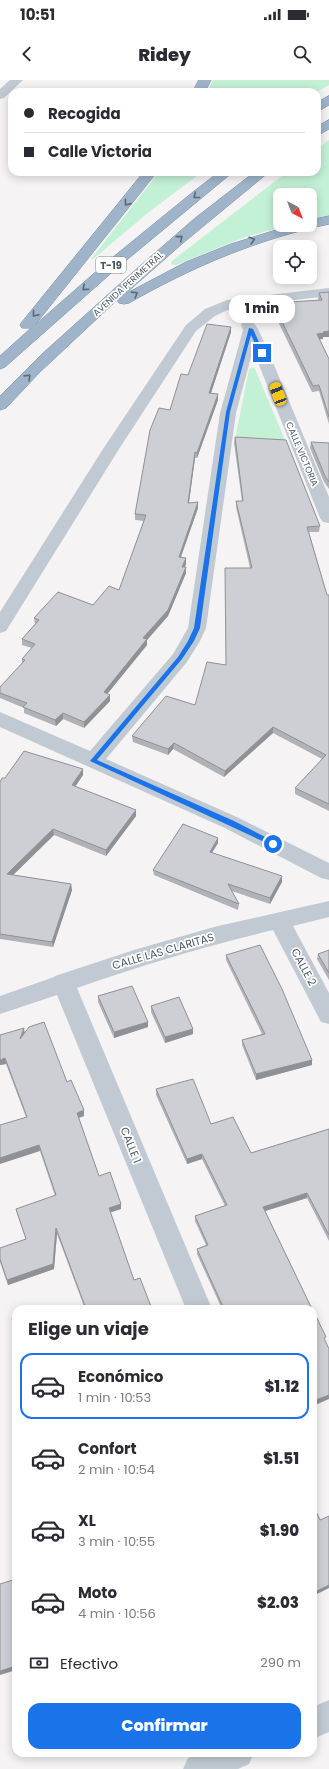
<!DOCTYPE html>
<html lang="es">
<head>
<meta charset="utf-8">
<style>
  body { margin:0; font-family:Poppins,sans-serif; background:#f2f2f3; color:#2b2b33; height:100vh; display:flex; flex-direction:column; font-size:15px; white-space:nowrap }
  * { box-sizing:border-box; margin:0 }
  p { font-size:13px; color:#7c7c81 }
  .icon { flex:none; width:22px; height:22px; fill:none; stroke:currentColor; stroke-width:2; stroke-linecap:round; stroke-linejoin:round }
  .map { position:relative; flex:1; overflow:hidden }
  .drawer { position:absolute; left:12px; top:1225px; width:305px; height:452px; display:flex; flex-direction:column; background:#fff; border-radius:12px; box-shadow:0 2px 10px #0003 }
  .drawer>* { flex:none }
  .top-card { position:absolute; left:8px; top:8px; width:313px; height:88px; border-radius:12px; box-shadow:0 2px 10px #0003; display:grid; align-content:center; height:88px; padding:0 16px; background:#fff }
  .needle { width:26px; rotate:138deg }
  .fabs { position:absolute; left:273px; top:108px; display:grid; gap:8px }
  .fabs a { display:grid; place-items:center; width:44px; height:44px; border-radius:8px; background:#fff; box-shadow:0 2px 10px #0003; font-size:20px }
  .end { position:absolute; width:18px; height:18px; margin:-9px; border:5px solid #1a73e8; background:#fff; box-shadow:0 0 0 2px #fff }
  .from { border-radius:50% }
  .bubble { position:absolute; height:28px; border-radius:12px; background:#fff; box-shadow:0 2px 10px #0003; font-size:13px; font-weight:800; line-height:28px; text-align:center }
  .car { position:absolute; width:12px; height:24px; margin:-12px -6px; border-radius:5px; box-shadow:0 0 3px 1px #0007; background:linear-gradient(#f5c518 24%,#345 0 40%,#f5c518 0 76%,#345 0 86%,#f5c518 0) }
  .top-card b { display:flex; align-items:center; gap:14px; height:38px; font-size:15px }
  .top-card b+b { border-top:1px solid #e1e1e2 }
  .top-card i { width:10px; height:10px; background:#2b2b33 }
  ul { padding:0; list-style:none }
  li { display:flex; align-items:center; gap:12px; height:66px; margin:0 8px 6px; padding:0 8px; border:2px solid transparent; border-radius:12px }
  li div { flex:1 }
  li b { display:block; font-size:15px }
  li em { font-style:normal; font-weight:800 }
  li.selected { border-color:#1a73e8 }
  li>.icon { width:36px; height:36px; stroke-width:1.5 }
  h2 { padding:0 16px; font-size:18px; line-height:48px }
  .pay { display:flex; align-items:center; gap:10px; height:44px; padding:0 16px; font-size:15px }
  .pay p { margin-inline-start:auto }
  .action { display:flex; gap:8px; margin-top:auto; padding:8px 16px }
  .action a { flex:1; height:46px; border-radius:12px; background:#1a73e8; color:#fff; font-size:16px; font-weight:800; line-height:46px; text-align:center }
  .status { display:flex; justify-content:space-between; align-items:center; height:28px; padding:0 20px; background:#fff; direction:ltr }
  .status svg { height:11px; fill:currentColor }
  header { display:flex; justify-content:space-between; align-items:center; height:52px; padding:0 16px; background:#fff; font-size:18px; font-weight:800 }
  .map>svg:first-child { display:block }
  .green { fill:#c3f1d5 }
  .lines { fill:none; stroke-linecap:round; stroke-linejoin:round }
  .trunk-casing { stroke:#7690ad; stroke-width:1 }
  .minor { fill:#c1cad2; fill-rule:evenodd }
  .trunk { fill:#9fb4c9; fill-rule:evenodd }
  .wall { fill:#b0b2b7 }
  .shaded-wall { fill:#909195 }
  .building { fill:#cdcfd5; stroke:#909195 }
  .oneway { stroke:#5b6976 }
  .route { fill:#1a73e8 }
  .labels { text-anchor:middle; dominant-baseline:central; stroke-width:3.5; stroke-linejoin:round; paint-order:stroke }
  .far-street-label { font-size:9px; fill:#4a5661; stroke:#fff }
  .shield { fill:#fff; stroke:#808990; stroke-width:1 }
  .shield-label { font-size:10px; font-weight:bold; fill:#4a5661 }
  .street-label { font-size:11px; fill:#4a5661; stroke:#fff }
</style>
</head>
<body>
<div class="status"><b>10:51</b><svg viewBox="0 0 49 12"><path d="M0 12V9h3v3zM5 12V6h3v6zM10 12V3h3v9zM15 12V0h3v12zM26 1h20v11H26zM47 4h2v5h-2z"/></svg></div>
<header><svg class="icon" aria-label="back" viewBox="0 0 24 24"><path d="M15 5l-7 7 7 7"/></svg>Ridey<svg class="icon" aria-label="search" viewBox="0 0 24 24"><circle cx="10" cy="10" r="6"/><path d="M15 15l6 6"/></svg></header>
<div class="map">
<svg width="329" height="1689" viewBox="0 0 329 1689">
  <rect width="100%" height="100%" fill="#f5f3f3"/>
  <path class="green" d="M213,0H329V5L317,12H207Z
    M329,60V136L310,140V115H280V145H290L245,157L176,185L171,184L172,181L287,92H317V69Z
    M159,92H202L149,132L93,179H91Z
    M253,287L255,289L286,362L235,360L249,289Z"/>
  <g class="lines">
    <defs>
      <path id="trunk" d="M199,0H211L205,12H193Z
        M329,16V25L317,32V23Z
        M329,40V49L317,56V47Z
        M144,92H157L35,245L107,182L193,112L219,92H233L117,188L5,287L0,289V276L31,248H22L20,245L22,242Z
        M255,92H269L183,163L125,214L186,182L231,164L292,145H310V140L329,136V144C258,159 192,187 129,223L124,224L119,223L117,220L40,292L6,328L0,330V316L42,274L132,193L194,139Z"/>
    </defs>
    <use href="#trunk" class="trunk-casing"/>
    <path class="minor" d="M10,0H23L4,18L0,19V9Z
      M329,208V216L234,227L215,236L196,251L119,369L6,551L0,553V532L103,369L186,245L205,229L227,220Z
      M248,241L253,242L258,249L269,273L329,417V443L323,442L320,438L253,270L236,333L206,548L200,561L187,582L106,679L239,738L329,783V800L321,798L225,748L0,647V632L90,671L173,574L188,548L220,333L243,250L241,245L243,242Z
      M329,821V837L293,846L329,913V944L321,942L273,850C207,866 142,885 77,908L212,1229H186L57,915L0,934V916L54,897L55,896L134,870L214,847Z
      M329,1620V1652L313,1659V1627Z
      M199,1673H254L249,1684L238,1689H183L188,1678Z"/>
    <use href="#trunk" class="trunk"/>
  </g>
  <path class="wall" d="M329,212L323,259H319L329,279V344L319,311L312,312L272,229L273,223L319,220L318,219L319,213Z
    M231,247V252L211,313L218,320L197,378H195L189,423L198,428L181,477L186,484L184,487H186V493L168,536L147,560V565L107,614L110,615V621L84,648L63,639L56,646L24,633V628L0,618V607L22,584V579L32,568L22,565V559L35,544L34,538L93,525L119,510L144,441L135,440V434L170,330L188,295Z
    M235,357L320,446L319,452H309L327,515H329V731L295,714V708L322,679L273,653L224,697L173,669L168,675L133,662L132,656L195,625L226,584L250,488L236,427V421H242L234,363Z
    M311,362L329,363V409L324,402L310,368Z
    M83,689V695L75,707L136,730V736L106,776L54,755L13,795L71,804L72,810L53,867L0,859V702L5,698Z
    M218,763L212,773L282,802L270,824L232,811L239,824L238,830L154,795L153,790Z
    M329,870V900L317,879L318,874Z
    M226,875L312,980V985L256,1000L242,965V960L262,954L226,880Z
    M98,916L148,942V947L114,958L98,922Z
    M151,926L193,949V954L165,963L151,932Z
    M24,953L67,1002L84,1036L79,1038L99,1096L121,1129L110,1132L134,1200L152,1229H85L57,1154L54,1189L8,1205L0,1182V1168L26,1159L17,1134L16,1129L55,1116L40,1071L26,1037L6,984L0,985Z
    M156,1009L211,1044L251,1073L329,1049V1161L307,1118L265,1131L312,1229H222L197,1174V1169L206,1165L195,1141V1136L225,1126L202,1079L187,1084L156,1015Z"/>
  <path class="shaded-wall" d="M231,247V252L209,319V313Z
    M329,251V257H323V259L316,260L317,254L323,252Z
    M218,314V320L197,378V373Z
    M195,372V378L188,429V423Z
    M198,422V428L179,482V477Z
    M186,478V484L182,493V487Z
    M186,487V493L168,536L147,560V565L104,618V612L143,558Z
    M110,615V621L84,648V642Z
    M63,633V639L56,646L55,640Z
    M273,647V653L224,697L225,691Z
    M174,663L173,669L168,675V669Z
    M83,689V695L72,711V705Z
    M136,730V736L106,776V770Z
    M53,749L54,755L8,800L7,794Z
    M218,758V763L209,777L210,772Z
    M282,796V802L270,824V818Z
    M71,804L72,810L53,867L52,862Z
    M148,942V947L114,958V952Z
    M24,948L25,954L20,959Z
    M193,949V954L165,963V957Z
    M5,978L6,984L0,985V980Z
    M312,980V985L256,1000V994Z
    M84,1030V1036L78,1038L77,1033Z
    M39,1065L40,1071L0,1084V1078Z
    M202,1074V1079L187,1084V1079Z
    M307,1113V1118L262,1132L263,1127Z
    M121,1124V1129L109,1133V1128Z
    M56,1148L57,1154L54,1189L8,1205L7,1200Z
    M329,1315V1319L313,1326V1321Z
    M329,1505V1508L313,1516V1513Z
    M16,1586V1590L0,1595V1591Z"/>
  <path class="building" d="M329,212V251L323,252L324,253L317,254L329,279V337L319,305L313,306L273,223L322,220L319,213Z
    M207,244L231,247L209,313L218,314L197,373L195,372L188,423L198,422L179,477L186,478L182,487H186L168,530L143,558L147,559L104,612L110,615L84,642L63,633L55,640L23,627L27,623L0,613V607L25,580L22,579L35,564L22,559L39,540L34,538L58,512L93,525L109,506L119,510L146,435L135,434L150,350L159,328L170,330L181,294L188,295Z
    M235,357L286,360L320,446L307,447L327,515H329V724L295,708L326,675L273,647L225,691L174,663L168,669L132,656L166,616L195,625L207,582L226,585L225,488H252L236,421H243Z
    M311,362L329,363V402L325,396Z
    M24,671L83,689L72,705L136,730L106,770L53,749L7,794L71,804L52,862L0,854V702L2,698H5Z
    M183,744L218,758L210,772L282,796L270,818L228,804L239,824L153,790Z
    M260,865L282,909L312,980L256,994L242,960L265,954L226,875Z
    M329,870V893L318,874Z
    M132,906L148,942L114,952L98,916Z
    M179,917L193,949L165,957L151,926Z
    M44,942L67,1002L71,1000L84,1030L77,1033L99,1096L110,1092L121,1124L109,1128L134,1200L140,1198L152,1229H86L56,1148L53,1184L7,1200L0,1179V1168L26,1159L16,1129L56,1115L39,1065L0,1078V1045L27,1037L5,978L0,980V955L24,948L20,959L29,947Z
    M193,999L211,1044L233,1037L251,1073L329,1049V1155L307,1113L263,1127L312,1229H224L197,1169L208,1165L195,1136L227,1125L202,1074L187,1079L156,1009Z
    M313,1230L326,1257L324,1258L329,1269V1315L313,1321Z
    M313,1425L320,1440L329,1436V1505L313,1513Z
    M16,1499V1586L0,1591V1504Z"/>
  <defs><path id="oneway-chevron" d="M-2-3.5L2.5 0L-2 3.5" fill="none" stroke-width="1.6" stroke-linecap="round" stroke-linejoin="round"/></defs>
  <g class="oneway">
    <use href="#oneway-chevron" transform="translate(196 116) rotate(142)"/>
    <use href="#oneway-chevron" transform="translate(127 123) rotate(129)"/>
    <use href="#oneway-chevron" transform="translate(180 158) rotate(-41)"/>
    <use href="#oneway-chevron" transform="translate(252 160) rotate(-17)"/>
    <use href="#oneway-chevron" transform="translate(85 208) rotate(138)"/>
    <use href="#oneway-chevron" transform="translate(135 214) rotate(-32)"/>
    <use href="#oneway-chevron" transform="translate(35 234) rotate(130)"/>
    <use href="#oneway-chevron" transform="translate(28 297) rotate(-44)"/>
  </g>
  <path class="route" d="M249,248L253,249L264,273L260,274L251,255L230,332L200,548L194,561L182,579L97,680L234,741L275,762V765L273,766L90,681L178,577L188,561L194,548L226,332Z"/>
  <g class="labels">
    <g class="far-street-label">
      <text transform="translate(128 204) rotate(-42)">AVENIDA PERIMETRAL</text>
      <text transform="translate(302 374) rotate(67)">CALLE VICTORIA</text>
    </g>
    <rect class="shield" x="96" y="177" width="30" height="16" rx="3"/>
    <g class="shield-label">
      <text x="111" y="185">T-19</text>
    </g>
    <g class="street-label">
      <text transform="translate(163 871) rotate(-16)">CALLE LAS CLARITAS</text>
      <text transform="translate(304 887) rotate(62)">CALLE 2</text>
      <text transform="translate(131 1065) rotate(68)">CALLE 1</text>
    </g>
  </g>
</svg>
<div class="fabs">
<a><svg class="needle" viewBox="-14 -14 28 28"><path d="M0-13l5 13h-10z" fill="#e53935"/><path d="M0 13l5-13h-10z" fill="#7c7c81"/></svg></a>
<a><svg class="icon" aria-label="locate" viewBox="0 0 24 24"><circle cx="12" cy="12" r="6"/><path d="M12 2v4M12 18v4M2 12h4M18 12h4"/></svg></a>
</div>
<i class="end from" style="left:273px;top:764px"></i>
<i class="end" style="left:262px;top:273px"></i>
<div class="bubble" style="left:229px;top:215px;width:66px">1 min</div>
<i class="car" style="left:278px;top:314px;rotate:339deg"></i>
<div class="top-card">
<b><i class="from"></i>Recogida</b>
<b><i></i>Calle Victoria</b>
</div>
<section class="drawer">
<h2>Elige un viaje</h2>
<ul>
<li class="selected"><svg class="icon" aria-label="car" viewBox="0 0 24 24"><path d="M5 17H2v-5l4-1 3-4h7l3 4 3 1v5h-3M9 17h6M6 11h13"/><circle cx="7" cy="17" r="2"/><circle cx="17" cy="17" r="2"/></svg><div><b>Económico</b><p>1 min · 10:53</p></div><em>$1.12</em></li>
<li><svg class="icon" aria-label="car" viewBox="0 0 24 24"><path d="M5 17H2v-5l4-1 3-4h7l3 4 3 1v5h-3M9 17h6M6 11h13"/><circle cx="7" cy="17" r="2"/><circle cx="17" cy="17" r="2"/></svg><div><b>Confort</b><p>2 min · 10:54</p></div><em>$1.51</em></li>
<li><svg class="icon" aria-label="car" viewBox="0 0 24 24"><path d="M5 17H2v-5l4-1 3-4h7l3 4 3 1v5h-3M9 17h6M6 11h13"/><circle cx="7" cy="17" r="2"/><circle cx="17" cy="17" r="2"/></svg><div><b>XL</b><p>3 min · 10:55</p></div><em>$1.90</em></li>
<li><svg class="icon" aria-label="car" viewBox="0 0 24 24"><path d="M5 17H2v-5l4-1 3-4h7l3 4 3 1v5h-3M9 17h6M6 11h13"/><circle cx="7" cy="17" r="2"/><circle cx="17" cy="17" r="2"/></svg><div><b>Moto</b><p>4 min · 10:56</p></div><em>$2.03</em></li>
</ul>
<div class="pay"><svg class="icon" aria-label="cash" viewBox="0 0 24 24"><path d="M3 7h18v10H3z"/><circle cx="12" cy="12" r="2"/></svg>Efectivo<p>290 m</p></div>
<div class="action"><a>Confirmar</a></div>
</section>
</div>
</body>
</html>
